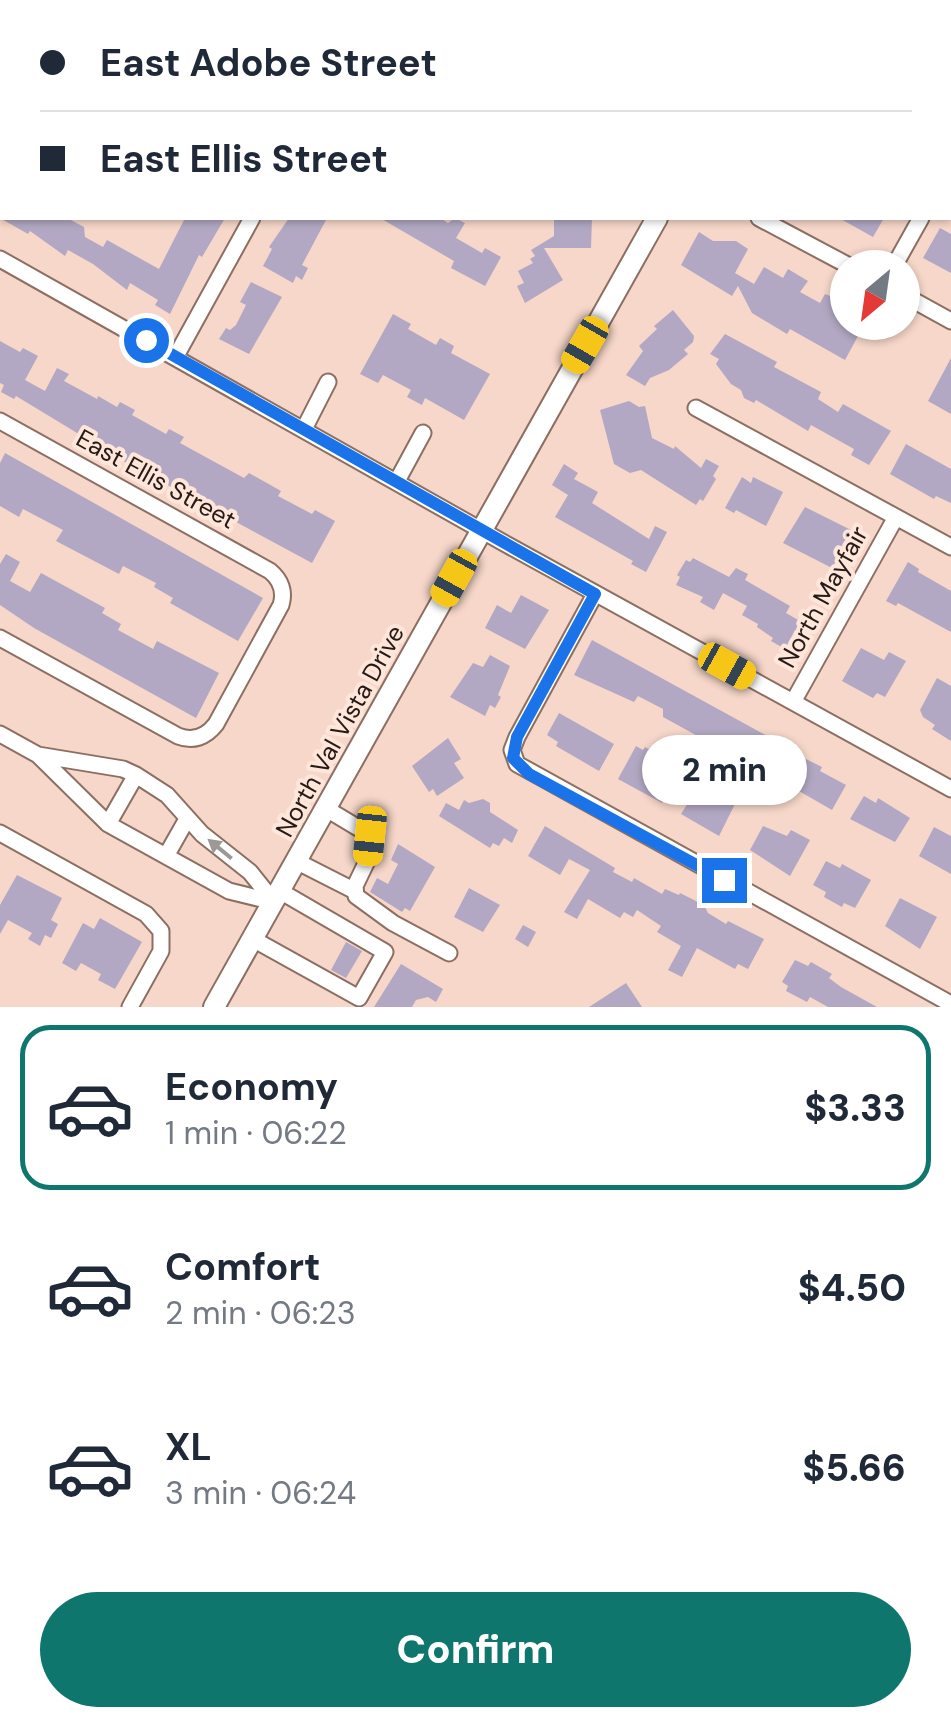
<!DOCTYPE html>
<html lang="en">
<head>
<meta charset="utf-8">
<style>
  body { margin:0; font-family:"DM Sans",sans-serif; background:#f6f6f7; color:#1f2937; height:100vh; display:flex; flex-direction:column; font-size:38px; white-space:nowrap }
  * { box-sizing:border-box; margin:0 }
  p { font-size:32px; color:#747a83 }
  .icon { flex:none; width:55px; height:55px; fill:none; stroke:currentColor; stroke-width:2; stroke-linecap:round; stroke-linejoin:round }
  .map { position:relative; height:1007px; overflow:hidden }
  .side { display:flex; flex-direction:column; background:#fff; flex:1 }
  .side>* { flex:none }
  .top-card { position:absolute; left:0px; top:0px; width:952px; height:220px; box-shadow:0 2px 8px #0004; display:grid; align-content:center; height:220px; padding:0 40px; background:#fff }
  .needle { width:65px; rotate:209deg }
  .controls { position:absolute; left:830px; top:250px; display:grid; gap:20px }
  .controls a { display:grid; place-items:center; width:90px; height:90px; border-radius:50%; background:#fff; box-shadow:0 2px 8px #0004; font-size:50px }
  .end { position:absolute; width:45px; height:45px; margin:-22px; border:12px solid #1a73e8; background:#fff; box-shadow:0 0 0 5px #fff }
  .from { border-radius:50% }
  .bubble { position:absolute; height:70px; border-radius:35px; background:#fff; box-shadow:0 2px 8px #0004; font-size:32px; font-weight:800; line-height:70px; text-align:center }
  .car { position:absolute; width:30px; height:60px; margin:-30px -15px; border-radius:12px; box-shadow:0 0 8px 2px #0007; background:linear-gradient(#f5c518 24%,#345 0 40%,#f5c518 0 76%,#345 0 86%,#f5c518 0) }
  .top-card b { display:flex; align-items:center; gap:35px; height:95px; font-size:38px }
  .top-card b+b { border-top:2px solid #e0e1e3 }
  .top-card i { width:25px; height:25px; background:#1f2937 }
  ul { padding:18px 0 0; list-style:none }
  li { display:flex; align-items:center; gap:30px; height:165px; margin:0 20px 15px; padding:0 20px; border:5px solid transparent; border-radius:30px }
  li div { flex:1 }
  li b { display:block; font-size:38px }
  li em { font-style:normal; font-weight:800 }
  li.current { border-color:#0f766e }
  li>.icon { width:90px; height:90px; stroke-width:1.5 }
  .action { display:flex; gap:20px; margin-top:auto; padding:20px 40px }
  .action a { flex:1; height:115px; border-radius:60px; background:#0f766e; color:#fff; font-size:40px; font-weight:800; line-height:115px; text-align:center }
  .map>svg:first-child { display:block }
  .green { fill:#b4dac2 }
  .building { fill:#b2a8c3 }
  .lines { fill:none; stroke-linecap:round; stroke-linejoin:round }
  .minor-casing { stroke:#8b6f62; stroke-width:19 }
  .major-casing { stroke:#8b6f62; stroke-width:24 }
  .minor { stroke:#fff; stroke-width:15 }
  .major { stroke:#fff; stroke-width:20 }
  .oneway { fill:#9d9896 }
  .route { stroke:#1a73e8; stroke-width:12 }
  .labels { text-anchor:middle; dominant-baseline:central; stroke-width:8; stroke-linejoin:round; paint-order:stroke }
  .street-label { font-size:25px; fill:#251a15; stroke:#ffe6da }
</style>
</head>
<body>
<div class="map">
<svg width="951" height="1007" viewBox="0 0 951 1007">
  <rect width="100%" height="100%" fill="#f6d7c9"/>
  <path class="green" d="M567,0H751L565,2Z"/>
  <path class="building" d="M0,218H67L84,227L85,237L103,247L107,240L159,269L185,218H225L202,257L199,255L170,314L155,305L158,300L130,283L127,290L93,264L68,250L65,256L30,231L28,234Z
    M289,218H327L302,265L308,268L302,280L296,276L293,283L263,266L272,249L269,247Z
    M380,218H440L448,223L455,218L465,223L456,238L482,253L485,248L501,257L485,286L451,268L454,261Z
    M554,218H592L591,248H544L563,280L525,303L517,286L524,283L518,271L533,263L530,259L535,256L531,250L554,236Z
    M839,218H884L873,237Z
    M940,228L951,234V273L923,258Z
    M699,232L713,241H736L748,249L735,273L754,284L764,267L783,278L788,269L808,281L800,292L820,303L825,294L848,303V322H862L858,336L845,360L790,329L787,334L752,313L738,286L732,296L681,265Z
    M251,282L282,297L249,354L219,339L226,328L230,330L236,325L246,305L240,302Z
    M673,310L694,336L693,342L684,350L688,354L669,370L650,378L645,386L626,375L643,351L639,346L657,329L654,326Z
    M393,314L411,324L408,329L436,345L440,338L454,346L451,353L490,374L464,420L425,398L422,405L407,397L411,390L383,375L378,383L360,374Z
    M725,334L777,362L774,367L821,392L818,399L838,412L843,404L891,431L869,465L851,455L854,449L811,425L808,431L756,400L754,403L744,398L741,390L731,384L716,364L719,359L710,354Z
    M0,341L20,352L23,348L38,356L25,380L45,391L57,368L69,374L64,381L97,399L98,396L117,407L120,402L135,410L132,415L166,434L169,429L184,437L180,443L244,478L249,473L281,491L278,496L312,514L315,510L335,521L312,563L125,462L16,396L14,399L1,392L4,385L0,383Z
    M951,358V414L928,401Z
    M629,401L639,407L645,406L652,438L674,449L675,446L701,468L706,459L719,466L713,476L716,479L703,501L700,499L696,505L641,470L630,473L614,464L600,410Z
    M906,444L951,469V503L936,496L934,499L890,474Z
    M5,453L263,598L238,641L170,603L173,598L154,587L156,583L123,566L119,574L56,541L63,530L23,509L19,517L0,506V463Z
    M564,464L578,473L574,479L598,492L592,503L649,539L655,526L667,532L646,572L631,564L633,561L555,517L568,495L552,485Z
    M742,477L751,483L753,477L783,492L766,526L736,510L734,513L725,508Z
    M805,507L853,531L832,568L783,543Z
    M6,554L20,562L10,581L30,592L41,573L105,608L102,613L121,624L118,630L153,649L157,641L219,673L196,718L34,628L0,605V564Z
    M693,558L729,577L736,568L748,574L745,580L790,606L786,613L805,624L799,633L795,630L785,649L771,641L773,638L757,627L758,624L742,615L747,606L723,593L714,610L700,602L703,597L676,585L680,577L677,575L686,560L690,562Z
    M908,562L919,569L918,572L951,591V632L898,603L896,606L886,601Z
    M521,595L549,610L525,649L485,628L497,605L511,613Z
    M592,640L771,738L764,751L779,760L770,776L663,717V709L638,696L634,702L574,675Z
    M861,648L884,660L889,652L906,661L885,697L877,693L873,698L842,681Z
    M490,655L510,666L498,695L501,697L495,708L490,705L485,716L450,697L473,663L483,667Z
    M937,678L951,686V741L932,729L935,725L923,717L920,710Z
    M559,713L614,744L599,771L556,746L558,742L547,735Z
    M448,738L461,759L454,763L464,778L437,796L433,789L429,792L412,766Z
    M636,746L643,750L645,747L674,763L667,783L671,786L662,803L618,779Z
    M806,759L822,767L820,771L846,785L832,810L792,787Z
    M700,784L735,804L719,836L681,814Z
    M864,796L876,803L878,798L910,818L895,842L850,819Z
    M483,799L490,803V812L518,830L512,843L504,838L499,846L493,843L490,848L439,816L446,803L459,810L464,800L469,803Z
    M545,826L615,868L613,872L632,882L634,878L662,894L665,889L679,895L680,893L704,905L708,913L726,924L728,921L764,939L748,969L738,964L735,969L697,948L682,977L668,970L681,946L657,932L661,926L637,910L633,917L624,912L620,918L588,899L577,919L564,912L590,870L569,859L560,875L528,856Z
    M763,826L787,836L791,830L810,840L790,876L750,850Z
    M934,827L951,836V874L919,856Z
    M398,844L435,867L410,911L405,908L402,912L370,892L377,878L388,884L398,864L391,860Z
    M826,861L840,868L842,864L871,880L855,908L844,903L842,907L824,897L826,892L813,885Z
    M17,875L62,898L51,920L58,924L51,938L45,935L40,946L28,939L32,933L8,920L0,934V905Z
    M469,888L500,905L483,932L454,917Z
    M900,898L937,917L920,949L885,926Z
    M100,918L142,942L115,989L98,980L101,974L81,963L76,971L62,963L83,923L94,929Z
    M523,925L536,932L528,947L515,939Z
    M346,942L362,951L346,978L331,970Z
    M795,960L808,966L811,962L832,974L829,978L841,987L877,1007H828L810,997L807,1002L786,991L788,986L782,982Z
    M401,964L443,989L436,1002L428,997L416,1000L412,1007H374Z
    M626,983L642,1007H589Z"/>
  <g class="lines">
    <defs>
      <path id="minor" d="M233,0L234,2
        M462,0L467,2
        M0,39L2,40
        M950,75H951
        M950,183L951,184
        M759,218L853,268
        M0,259L504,543L951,789
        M893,268L921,218
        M902,294L951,321
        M176,356L252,218
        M696,408L951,547
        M0,421L270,571C281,580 285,592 281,605L216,724C206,737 193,742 178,736L0,638
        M304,429L328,382
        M397,481L423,433
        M595,594L517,737L512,750L517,764L951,1004
        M793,702L896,517
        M0,734L38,755L108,824L229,891L274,902
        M38,755L123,769L136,775L167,795L202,834L250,872L274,902
        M325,808L370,835L368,859L355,886L356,896L393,923L449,953
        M108,824L136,775
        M0,833L146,914L161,931V951L130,1007
        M166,856L187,819
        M296,861L355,891
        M253,939L359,998L385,952L280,891"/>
      <path id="major" d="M776,2L778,0
        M214,1007L657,218"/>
    </defs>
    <use href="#minor" class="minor-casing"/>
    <use href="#major" class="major-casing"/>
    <use href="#minor" class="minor"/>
    <use href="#major" class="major"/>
  </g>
  <defs><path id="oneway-solid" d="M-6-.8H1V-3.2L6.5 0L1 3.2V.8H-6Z" transform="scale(2.5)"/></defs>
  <use class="oneway" href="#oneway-solid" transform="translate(220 849) rotate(-141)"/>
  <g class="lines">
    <path class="route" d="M146,340L595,594L517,737L513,758L529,774L724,880"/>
  </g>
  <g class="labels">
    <g class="street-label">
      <text transform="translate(156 479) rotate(29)">East Ellis Street</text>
      <text transform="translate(823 597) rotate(-61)">North Mayfair</text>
      <text transform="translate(340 731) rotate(-61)">North Val Vista Drive</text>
    </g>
  </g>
</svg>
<div class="controls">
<a><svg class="needle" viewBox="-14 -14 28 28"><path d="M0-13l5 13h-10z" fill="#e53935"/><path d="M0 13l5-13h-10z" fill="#747a83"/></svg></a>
</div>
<i class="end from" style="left:146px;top:340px"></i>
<i class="end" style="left:724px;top:880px"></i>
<div class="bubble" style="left:642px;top:735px;width:165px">2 min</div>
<i class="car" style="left:585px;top:345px;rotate:210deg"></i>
<i class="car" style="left:454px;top:578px;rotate:209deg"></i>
<i class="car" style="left:727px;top:666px;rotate:119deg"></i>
<i class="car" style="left:370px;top:836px;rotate:186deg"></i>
<div class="top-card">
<b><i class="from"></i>East Adobe Street</b>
<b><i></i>East Ellis Street</b>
</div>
</div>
<section class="side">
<ul>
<li class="current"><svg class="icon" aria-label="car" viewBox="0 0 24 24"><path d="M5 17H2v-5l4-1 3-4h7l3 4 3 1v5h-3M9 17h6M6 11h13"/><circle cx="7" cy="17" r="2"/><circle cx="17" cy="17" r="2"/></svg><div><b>Economy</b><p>1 min · 06:22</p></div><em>$3.33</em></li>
<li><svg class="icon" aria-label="car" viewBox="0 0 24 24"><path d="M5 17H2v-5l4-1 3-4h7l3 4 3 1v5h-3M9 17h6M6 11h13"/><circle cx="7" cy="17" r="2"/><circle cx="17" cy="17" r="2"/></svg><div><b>Comfort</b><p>2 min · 06:23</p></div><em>$4.50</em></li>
<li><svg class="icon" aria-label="car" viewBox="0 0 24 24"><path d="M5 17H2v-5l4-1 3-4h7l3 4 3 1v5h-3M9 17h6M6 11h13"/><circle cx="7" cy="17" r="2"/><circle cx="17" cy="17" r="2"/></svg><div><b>XL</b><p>3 min · 06:24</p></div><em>$5.66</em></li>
</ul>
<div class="action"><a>Confirm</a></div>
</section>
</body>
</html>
